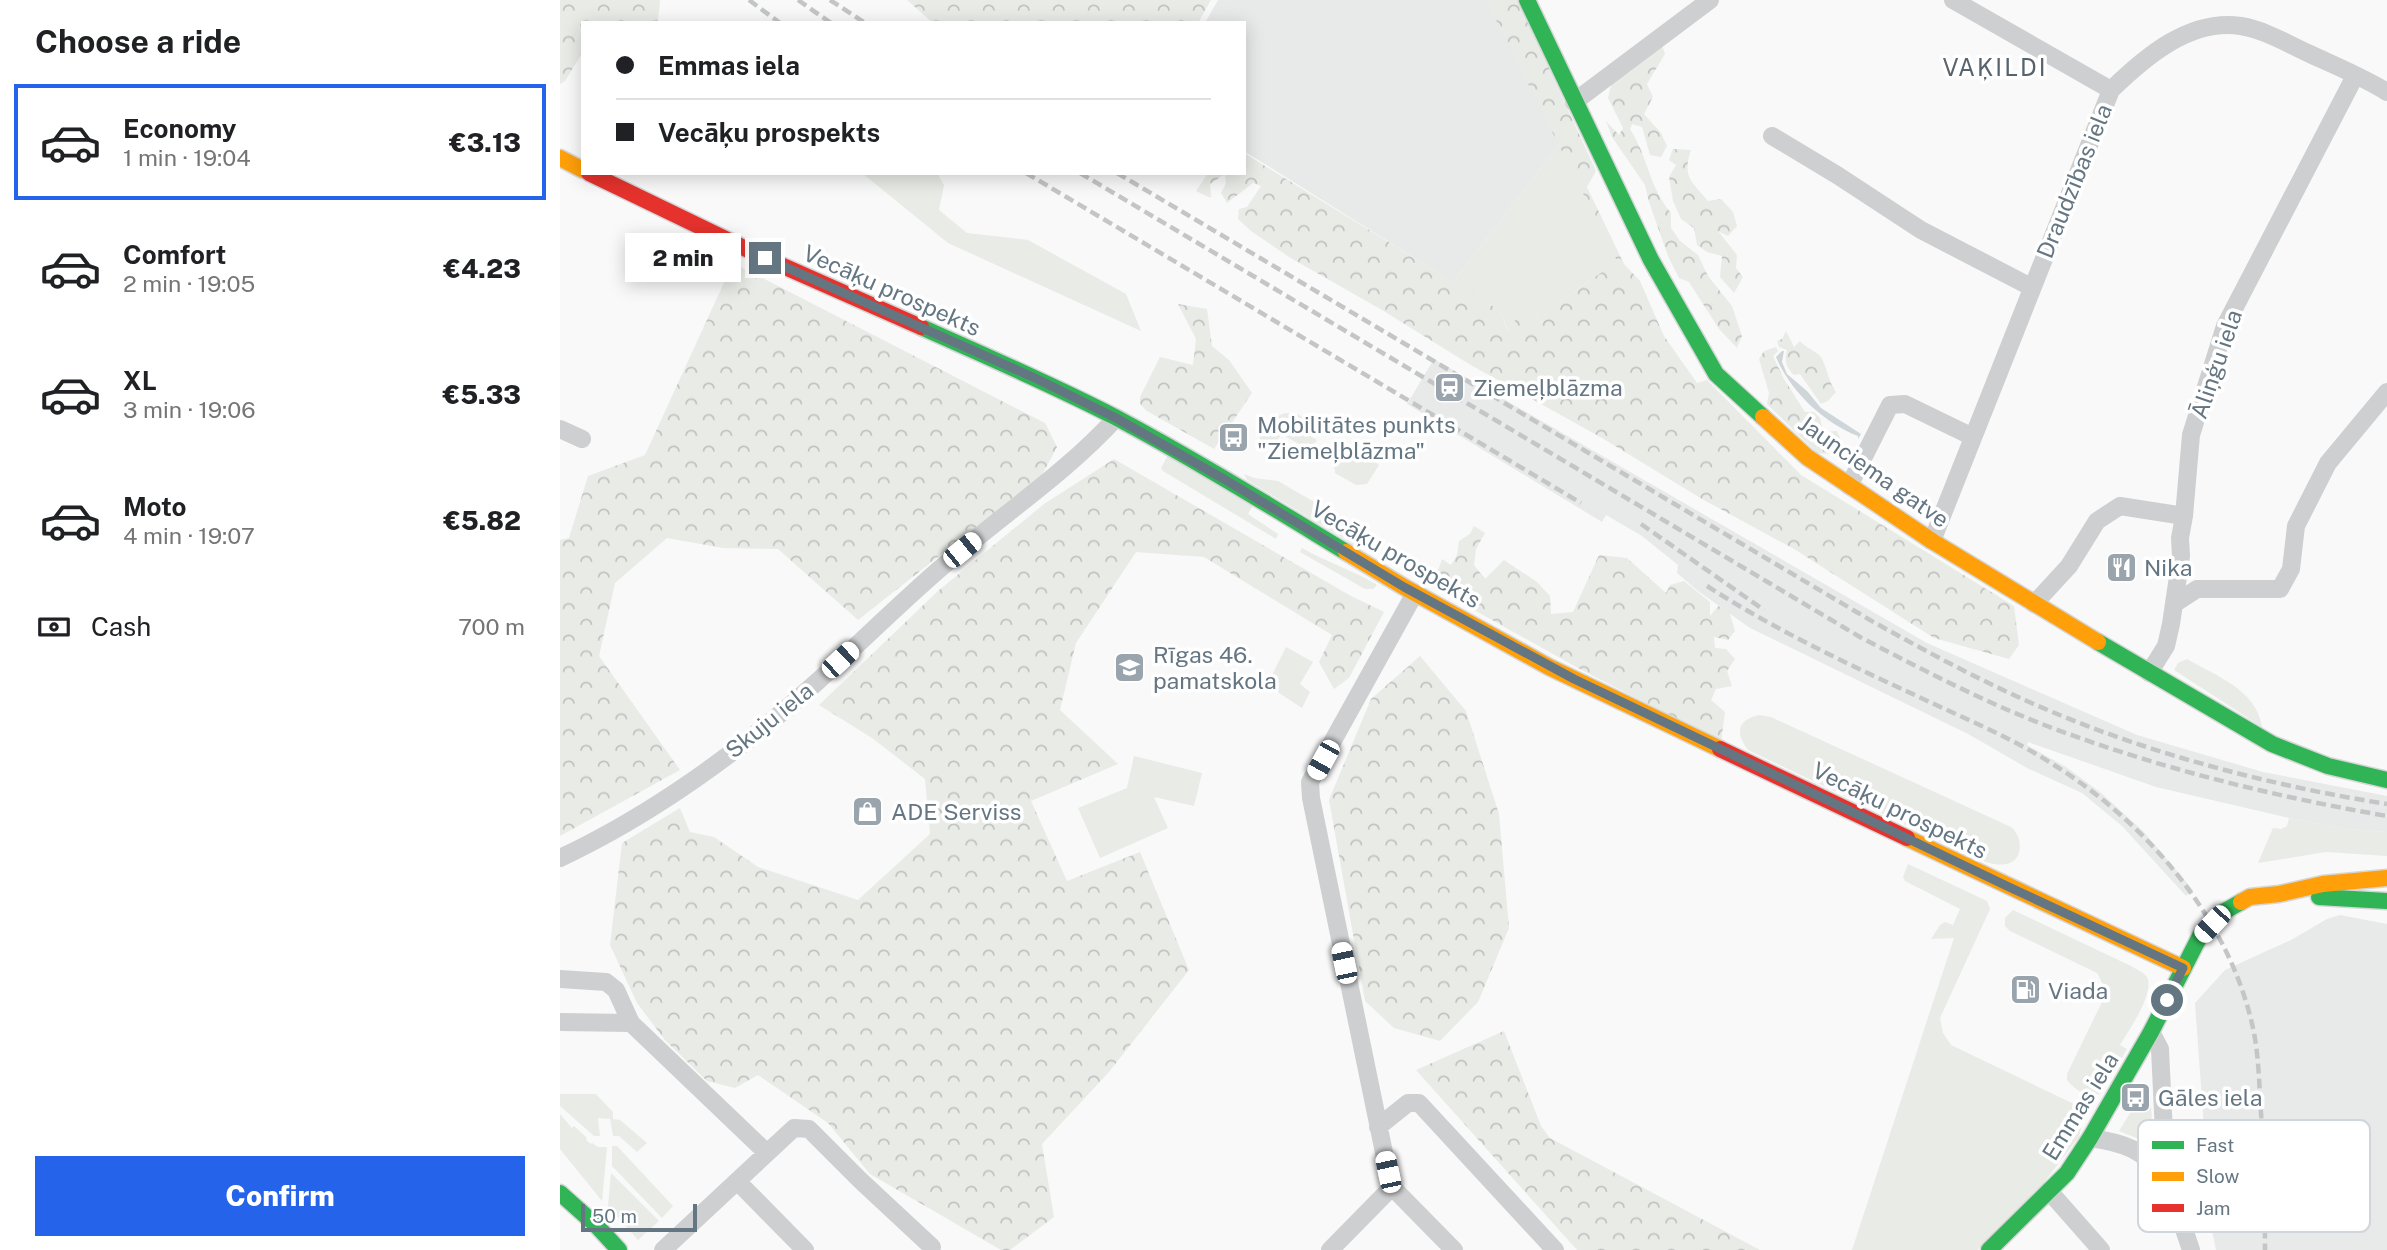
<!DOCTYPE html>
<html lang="en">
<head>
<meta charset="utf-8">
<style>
  body { margin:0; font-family:"Public Sans",sans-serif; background:#f6f6f6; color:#202124; height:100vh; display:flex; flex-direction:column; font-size:26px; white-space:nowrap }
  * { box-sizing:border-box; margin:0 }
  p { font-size:23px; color:#757577 }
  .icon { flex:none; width:38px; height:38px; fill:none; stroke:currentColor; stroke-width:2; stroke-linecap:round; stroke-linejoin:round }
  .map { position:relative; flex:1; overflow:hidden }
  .drawer { display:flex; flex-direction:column; background:#fff; width:560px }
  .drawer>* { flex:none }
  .hud { position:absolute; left:21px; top:21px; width:665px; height:154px; border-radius:0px; box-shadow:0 4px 18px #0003; display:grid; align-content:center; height:154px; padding:0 35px; background:#fff }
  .scale { position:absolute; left:21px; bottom:18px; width:116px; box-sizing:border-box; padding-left:7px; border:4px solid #657683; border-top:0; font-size:19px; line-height:24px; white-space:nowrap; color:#657683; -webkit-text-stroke:5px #fff; paint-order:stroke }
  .end { position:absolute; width:32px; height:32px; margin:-16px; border:9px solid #657683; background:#fff; box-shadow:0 0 0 4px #fff }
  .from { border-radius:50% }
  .bubble { position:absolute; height:49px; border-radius:0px; background:#fff; box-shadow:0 4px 18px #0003; font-size:23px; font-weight:800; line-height:49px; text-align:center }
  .car { position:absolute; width:21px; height:42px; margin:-21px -10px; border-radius:9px; box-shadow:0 0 5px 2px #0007; background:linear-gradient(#fff 24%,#345 0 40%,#fff 0 76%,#345 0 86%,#fff 0) }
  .hud b { display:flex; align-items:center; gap:24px; height:66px; font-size:26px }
  .hud b+b { border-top:2px solid #e0e0e0 }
  .hud i { width:18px; height:18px; background:#202124 }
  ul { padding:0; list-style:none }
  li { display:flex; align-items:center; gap:21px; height:116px; margin:0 14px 10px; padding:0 21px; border:4px solid transparent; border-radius:0px }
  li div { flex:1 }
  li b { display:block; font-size:26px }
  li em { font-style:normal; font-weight:800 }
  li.on { border-color:#2563eb }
  li>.icon { width:63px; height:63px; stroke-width:1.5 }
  h2 { padding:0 35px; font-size:32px; line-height:84px }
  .pay { display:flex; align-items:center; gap:18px; height:77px; padding:0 35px; font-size:26px }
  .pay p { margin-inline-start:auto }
  .primary-button { display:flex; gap:14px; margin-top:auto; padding:14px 35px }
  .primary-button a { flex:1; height:80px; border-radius:0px; background:#2563eb; color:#fff; font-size:28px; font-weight:800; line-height:80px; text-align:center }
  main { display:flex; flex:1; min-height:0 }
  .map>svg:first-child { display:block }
  .built { fill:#e8e9e9 }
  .green { fill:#e8ebe6 }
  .forest { fill:url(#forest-crowns) }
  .water { fill:#ced6d9 }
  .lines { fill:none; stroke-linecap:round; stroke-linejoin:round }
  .fast-casing { stroke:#d5d6d7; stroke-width:19 }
  .slow-casing { stroke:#d5d6d7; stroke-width:19 }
  .jam-casing { stroke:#d5d6d7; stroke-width:19 }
  .street { stroke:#cecfd0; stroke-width:18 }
  .fast { stroke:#30b455; stroke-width:16 }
  .slow { stroke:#ff9f0a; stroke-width:16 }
  .jam { stroke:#e5322d; stroke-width:16 }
  .rail { stroke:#c3c5c6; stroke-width:4.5; stroke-dasharray:10 5; stroke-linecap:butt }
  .route { stroke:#657683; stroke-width:9 }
  .labels { text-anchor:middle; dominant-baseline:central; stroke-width:7; stroke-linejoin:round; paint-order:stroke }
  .street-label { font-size:23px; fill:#657683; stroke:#fff }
  .poi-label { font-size:23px; fill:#657683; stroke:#fff; text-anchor:start }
  .neighbourhood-label { font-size:24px; letter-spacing:2px; fill:#57646e; stroke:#fff }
  .key { fill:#fff; stroke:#d1d6da; stroke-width:2 }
  .key-label { font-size:19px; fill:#657683 }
</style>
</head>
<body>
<main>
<section class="drawer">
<h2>Choose a ride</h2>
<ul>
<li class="on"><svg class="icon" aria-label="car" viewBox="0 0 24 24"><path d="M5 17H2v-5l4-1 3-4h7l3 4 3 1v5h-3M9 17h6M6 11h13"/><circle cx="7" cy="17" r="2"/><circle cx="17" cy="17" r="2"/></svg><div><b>Economy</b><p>1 min · 19:04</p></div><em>€3.13</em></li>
<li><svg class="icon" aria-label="car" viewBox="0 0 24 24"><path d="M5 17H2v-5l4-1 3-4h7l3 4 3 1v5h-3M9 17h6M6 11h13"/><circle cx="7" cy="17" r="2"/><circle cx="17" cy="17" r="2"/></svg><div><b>Comfort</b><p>2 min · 19:05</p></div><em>€4.23</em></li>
<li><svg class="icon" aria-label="car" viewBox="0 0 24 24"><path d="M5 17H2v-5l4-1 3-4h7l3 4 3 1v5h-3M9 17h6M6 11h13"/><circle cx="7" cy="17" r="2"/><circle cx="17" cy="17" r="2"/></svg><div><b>XL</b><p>3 min · 19:06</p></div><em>€5.33</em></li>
<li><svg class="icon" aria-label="car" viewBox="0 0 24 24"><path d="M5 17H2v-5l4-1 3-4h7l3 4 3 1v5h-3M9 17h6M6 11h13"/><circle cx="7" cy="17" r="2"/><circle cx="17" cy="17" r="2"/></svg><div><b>Moto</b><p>4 min · 19:07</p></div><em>€5.82</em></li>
</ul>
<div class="pay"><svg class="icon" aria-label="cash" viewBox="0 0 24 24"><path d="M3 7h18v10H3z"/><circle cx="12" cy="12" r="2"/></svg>Cash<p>700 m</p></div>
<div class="primary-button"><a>Confirm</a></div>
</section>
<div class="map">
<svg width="1827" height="1250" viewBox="0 0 1827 1250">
  <defs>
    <pattern id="forest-crowns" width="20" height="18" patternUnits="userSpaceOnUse" patternTransform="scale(1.75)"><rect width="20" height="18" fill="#e8ebe6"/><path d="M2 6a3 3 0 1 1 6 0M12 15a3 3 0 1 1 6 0" fill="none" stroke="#c0c3c0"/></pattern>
  </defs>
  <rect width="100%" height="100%" fill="#f9f9f9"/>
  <path class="built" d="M658,0H927L1000,143L893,282L684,151V23H645Z
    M874,359L1367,643L1577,735L1703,772L1827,796V832L1789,829L1729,818L1596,787L1468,742L1467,745L1506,767L1540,792L1583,831L1633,890L1626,896L1562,826L1522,793L1469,769L1408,734L1190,628L1138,591L1117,573L1118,565L1082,536L1046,515L1042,522L847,404Z
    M1780,915L1827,924V1250H1656L1651,1226L1635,1003L1665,970L1731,940L1767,919Z"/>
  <path class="green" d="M1000,143L1057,261L995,306L983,312L986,320L982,322L976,315L949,332L939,310L893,282Z
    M302,173H377L384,185L379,210L407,233L468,240L566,294L581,331L388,243Z
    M725,413L738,414L744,419L738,429L757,440L750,450L721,434L714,448L700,440L699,433L708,420Z
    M786,443L812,458L819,465L807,484L796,485L775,473L774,462Z
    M608,455L693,505L688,514L718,534L716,539L603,471L601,468Z
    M684,474L694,478L718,481L782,518L798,536L794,545L687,480Z
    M742,548C766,562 792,570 816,584V586L813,589H805L740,552Z
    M726,647L753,662L740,684L750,692L742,708L707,685Z
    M1627,659C1656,676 1697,690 1702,727L1614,670L1618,663Z
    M1199,715L1211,717L1451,827C1463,836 1464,861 1446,864C1436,866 1426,862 1417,859L1188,750C1175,733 1177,720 1199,715Z
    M574,756L642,773L634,806L594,797L608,828L540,858L518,808L567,788Z
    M1729,818L1789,829L1827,832V856L1766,852L1698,863L1713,828L1721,829L1727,826Z
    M1348,864L1427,901L1430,909L1380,1018L1383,1033L1391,1045L1518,1106L1523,1119L1519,1137L1462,1211L1417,1250H1292L1394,938L1371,939L1380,925L1385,922L1393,925L1400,909L1345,881L1343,877Z
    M1453,910L1573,967C1578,970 1584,973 1587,977C1595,993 1569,1030 1560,1045L1567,1049L1541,1094C1526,1096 1517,1092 1507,1080V1074L1541,1004C1545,992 1544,984 1537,973L1450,931L1445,926V918Z
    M1587,1083L1590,1086L1593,1142L1591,1144L1559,1131L1575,1105L1580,1107L1586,1098L1581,1094Z
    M0,1094H36L53,1112V1119L60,1120L87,1143L77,1152L59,1136H53L50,1119L38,1118L40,1136H34L0,1106Z
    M0,1114L12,1128L14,1126L27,1138L26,1140L31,1144L32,1143L38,1147H47L42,1201L0,1149Z
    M52,1146H57L113,1206L102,1218L52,1166Z
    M51,1173L99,1221L78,1240L48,1206Z"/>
  <path class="forest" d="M0,0H100L98,21L97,23H23V52L5,81L0,84Z
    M347,0H651L638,23H373Z
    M926,0H958L1036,171L1027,187L1064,264L1080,281L1104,336L1137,383L1147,380L1241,475L1454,606L1459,645L1449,659L1374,638L1234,549L1142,499L1042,438L909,364L822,310L729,257L691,231L678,219L679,209L687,207L701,186L693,183L667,203L661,193L666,183L665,174L650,184L651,198L636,191L648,173H684V153L939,310L948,331L959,315L964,320L976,315L982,322L986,319L982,312L995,306L1057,261Z
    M1099,37L1105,54L1087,84L1093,97L1084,114L1101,133L1107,146L1101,157L1090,155L1082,127L1072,124L1070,129C1089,159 1088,185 1111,213V228L1120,241L1138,255L1148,276L1172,306L1182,336L1177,348L1159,329L1129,282L1119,278L1108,256L1089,202L1085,185L1052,137L1046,121L1059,135L1063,128L1048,98L1052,81Z
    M1113,149L1131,150C1122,177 1131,181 1148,201L1161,199L1173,212L1177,226L1168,236L1158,231L1177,255L1176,268L1183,277L1174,293L1160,277L1162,256L1147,252L1137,245L1134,228L1121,219L1113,201L1109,177L1116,165L1109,160Z
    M173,263L485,423L497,447L482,475L298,620L218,549L163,548L107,538L55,583L39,656L120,770L0,836V540L9,538L28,476L85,455Z
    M618,304L647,309L652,346L669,360L692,393L654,449L587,411L580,404V397L600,357L633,365L636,339Z
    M1226,331L1234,347L1240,341C1246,348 1254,350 1259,355C1266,361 1268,382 1276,392L1268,401L1261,404L1240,374L1234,375C1226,367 1224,361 1227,350L1219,347L1217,341L1222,339Z
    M1216,347L1218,351L1213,356L1224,379L1245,412H1254L1260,418L1263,432L1277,431L1286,450L1283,455L1257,453L1207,404L1209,393L1199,359L1204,351Z
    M554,459L791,596L824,612L789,678L774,689L759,662L772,635L644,557L576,552L516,643L500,710L558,764L471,801L507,881L580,852L629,970L549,1072L482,1144L494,1217L450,1250H441L310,1174L268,1123L198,1075L175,1088L147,1081L104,1039L77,1003L50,945L62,843L120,808L130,832L154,837L198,867L298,900L370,834L365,779L312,738L259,705L378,591L484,504Z
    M914,526L925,533L916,549L914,565L925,579L944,560L977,582L990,596L991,614L1013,612L1039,555L1067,558L1106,593L1110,585L1124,581L1150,602V616L1158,606L1169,611L1175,631L1168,640L1154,637L1155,648L1166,649L1175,659L1167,671L1172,686L1156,689L1151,700L1165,712L1161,742L1018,668L882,592L876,576L882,559L891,565L897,555L899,541L910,534Z
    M860,656L906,711L939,814L949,928L918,1002L880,1041L834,1028L805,1001L769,800L811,699Z
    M944,1031L981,1126L990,1138L1200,1250H1017L856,1070Z"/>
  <path class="water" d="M1222,351H1224L1222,362L1227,374L1247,391L1261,408L1301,434L1298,439V436C1263,422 1231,392 1216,357Z"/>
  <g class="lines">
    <defs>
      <path id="fast" d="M967,0L1091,260L1156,374L1203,417
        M361,327C426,356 491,384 555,417C634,459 710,506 786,552
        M1538,642L1712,744L1768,766L1827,780
        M1759,897L1827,901
        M0,1193L37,1226L59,1250
        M1429,1250L1507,1173L1530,1138L1591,1032L1640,936L1665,911L1681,902"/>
      <path id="slow" d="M0,158L23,170
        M1203,417L1247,457L1372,541L1538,642
        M786,552L844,587L989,667L1160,749
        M1347,838L1623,968
        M1681,902L1690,897L1719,894L1763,884L1827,878"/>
      <path id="jam" d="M29,173L205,258L361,327
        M1160,749L1347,838"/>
    </defs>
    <use href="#fast" class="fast-casing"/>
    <use href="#slow" class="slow-casing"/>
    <use href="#jam" class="jam-casing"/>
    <path class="street" d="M1393,0L1551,90
      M1014,102L1150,0
      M1212,136L1277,175L1361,230L1471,287
      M0,429L22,439
      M1289,486L1330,405L1345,404L1413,437
      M1372,541L1551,90C1585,57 1630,18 1681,26C1705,30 1728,44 1750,54C1776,66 1803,77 1827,92
      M855,593L750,782L751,798L828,1172L832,1187L894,1250
      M1474,604L1509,566L1537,521L1560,506L1624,516
      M1614,604L1637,589H1720L1731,569L1736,526L1768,463L1827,392
      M1589,673L1606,646L1611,624L1621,556L1620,538L1624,516L1631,435L1665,326L1795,76
      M0,858C92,815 183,749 258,681C300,643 340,603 383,566C440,516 505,474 556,418
      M0,979L46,982L56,990L71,1023L207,1153
      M0,1022L71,1023
      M1591,1032L1600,1049L1606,1176L1631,1250
      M818,1127L848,1103H859L995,1250
      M1530,1138C1567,1143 1581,1150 1606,1176
      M178,1182L245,1250
      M1489,1191L1541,1250
      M103,1250L234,1128L249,1129L300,1180L372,1247
      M770,1250L832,1187"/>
    <use href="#fast" class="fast"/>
    <use href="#slow" class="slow"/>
    <use href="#jam" class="jam"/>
    <path class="rail" d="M189,0L220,23
      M238,0L271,23
      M270,0L305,23
      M466,173L1021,503
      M520,173L1300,637C1361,669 1422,701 1487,726C1598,768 1711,796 1827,816
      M557,173L1310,620C1369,653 1428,685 1490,711C1597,756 1713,786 1827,804
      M1081,524L1204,610
      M1147,586C1214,629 1285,663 1357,696C1403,718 1451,737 1494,765C1588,824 1669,919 1693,1028C1699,1056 1699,1084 1701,1113C1704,1158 1705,1204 1705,1250"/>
  </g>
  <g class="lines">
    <path class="route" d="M205,258L477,379L556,418L664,479L844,587L1014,679L1449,887L1623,968L1607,1000"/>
  </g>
  <defs>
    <symbol id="station-square" viewBox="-11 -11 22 22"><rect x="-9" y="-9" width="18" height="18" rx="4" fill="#99a4ac" stroke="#fff"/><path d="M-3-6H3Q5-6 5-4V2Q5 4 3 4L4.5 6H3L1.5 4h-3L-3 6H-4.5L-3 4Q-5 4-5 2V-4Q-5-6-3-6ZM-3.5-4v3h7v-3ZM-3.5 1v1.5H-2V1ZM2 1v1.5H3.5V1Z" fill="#fff"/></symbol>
    <symbol id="bus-square" viewBox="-11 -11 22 22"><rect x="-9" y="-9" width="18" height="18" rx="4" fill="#99a4ac" stroke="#fff"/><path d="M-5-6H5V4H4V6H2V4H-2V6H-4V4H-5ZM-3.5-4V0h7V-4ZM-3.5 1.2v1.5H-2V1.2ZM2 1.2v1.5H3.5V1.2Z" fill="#fff"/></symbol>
    <symbol id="restaurant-square" viewBox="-11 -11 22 22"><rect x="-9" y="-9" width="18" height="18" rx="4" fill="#99a4ac" stroke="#fff"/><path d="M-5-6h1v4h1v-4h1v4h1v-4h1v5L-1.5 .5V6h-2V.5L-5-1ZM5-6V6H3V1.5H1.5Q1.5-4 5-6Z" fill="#fff"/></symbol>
    <symbol id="school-square" viewBox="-11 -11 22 22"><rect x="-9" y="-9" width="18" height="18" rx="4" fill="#99a4ac" stroke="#fff"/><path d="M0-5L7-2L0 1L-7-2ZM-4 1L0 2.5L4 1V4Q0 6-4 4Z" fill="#fff"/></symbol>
    <symbol id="shop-square" viewBox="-11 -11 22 22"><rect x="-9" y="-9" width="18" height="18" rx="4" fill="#99a4ac" stroke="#fff"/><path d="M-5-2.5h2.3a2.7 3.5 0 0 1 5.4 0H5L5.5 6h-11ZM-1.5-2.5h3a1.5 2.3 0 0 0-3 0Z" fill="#fff"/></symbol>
    <symbol id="fuel-square" viewBox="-11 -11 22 22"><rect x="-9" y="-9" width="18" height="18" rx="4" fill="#99a4ac" stroke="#fff"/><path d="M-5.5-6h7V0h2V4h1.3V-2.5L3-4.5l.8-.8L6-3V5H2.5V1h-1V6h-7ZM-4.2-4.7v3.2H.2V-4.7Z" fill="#fff"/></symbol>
  </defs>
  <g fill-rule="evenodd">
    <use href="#station-square" x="872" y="370" width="35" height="35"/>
    <use href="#bus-square" x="656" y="420" width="35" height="35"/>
    <use href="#restaurant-square" x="1544" y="550" width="35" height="35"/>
    <use href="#school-square" x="552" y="650" width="35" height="35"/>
    <use href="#shop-square" x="290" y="794" width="35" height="35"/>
    <use href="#fuel-square" x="1448" y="972" width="35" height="35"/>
    <use href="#bus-square" x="1558" y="1080" width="35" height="35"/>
  </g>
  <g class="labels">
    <g class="street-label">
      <text transform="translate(1514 181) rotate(-68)">Draudzības iela</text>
      <text transform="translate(332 290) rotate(24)">Vecāķu prospekts</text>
      <text transform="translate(1656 364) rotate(-71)">Āliņģu iela</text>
      <text transform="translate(1314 471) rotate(35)">Jaunciema gatve</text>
      <text transform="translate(836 554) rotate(30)">Vecāķu prospekts</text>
      <text transform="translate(209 720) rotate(-39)">Skuju iela</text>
      <text transform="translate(1340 810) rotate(26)">Vecāķu prospekts</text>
      <text transform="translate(1520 1106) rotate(-58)">Emmas iela</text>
    </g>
    <g class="poi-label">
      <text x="913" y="387">Ziemeļblāzma</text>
      <text x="697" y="424">Mobilitātes punkts<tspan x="697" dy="26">"Ziemeļblāzma"</tspan></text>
      <text x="1584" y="567">Nika</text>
      <text x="593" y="654">Rīgas 46.<tspan x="593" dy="26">pamatskola</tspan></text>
      <text x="331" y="811">ADE Serviss</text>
      <text x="1488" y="990">Viada</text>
      <text x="1598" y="1097">Gāles iela</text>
    </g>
    <g class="neighbourhood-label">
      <text x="1435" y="67">VAĶILDI</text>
    </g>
  </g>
  <rect x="1578" y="1120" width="232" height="112" rx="10" class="key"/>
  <rect x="1592" y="1141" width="32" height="8" fill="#30b455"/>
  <rect x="1592" y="1172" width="32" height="9" fill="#ff9f0a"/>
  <rect x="1592" y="1204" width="32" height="8" fill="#e5322d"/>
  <g class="key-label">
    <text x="1636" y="1152">Fast</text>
    <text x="1636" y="1183">Slow</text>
    <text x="1636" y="1215">Jam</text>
  </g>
</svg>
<div class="scale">50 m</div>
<i class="end from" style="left:1607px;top:1000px"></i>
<i class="end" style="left:205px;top:258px"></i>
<div class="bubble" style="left:65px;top:233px;width:116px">2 min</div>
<i class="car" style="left:402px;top:550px;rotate:51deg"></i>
<i class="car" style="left:280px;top:660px;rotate:47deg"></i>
<i class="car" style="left:763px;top:760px;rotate:209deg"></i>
<i class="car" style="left:1652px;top:924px;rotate:223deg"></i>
<i class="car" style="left:784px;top:963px;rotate:348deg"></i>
<i class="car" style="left:828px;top:1172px;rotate:348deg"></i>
<div class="hud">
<b><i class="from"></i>Emmas iela</b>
<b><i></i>Vecāķu prospekts</b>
</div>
</div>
</main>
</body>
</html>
